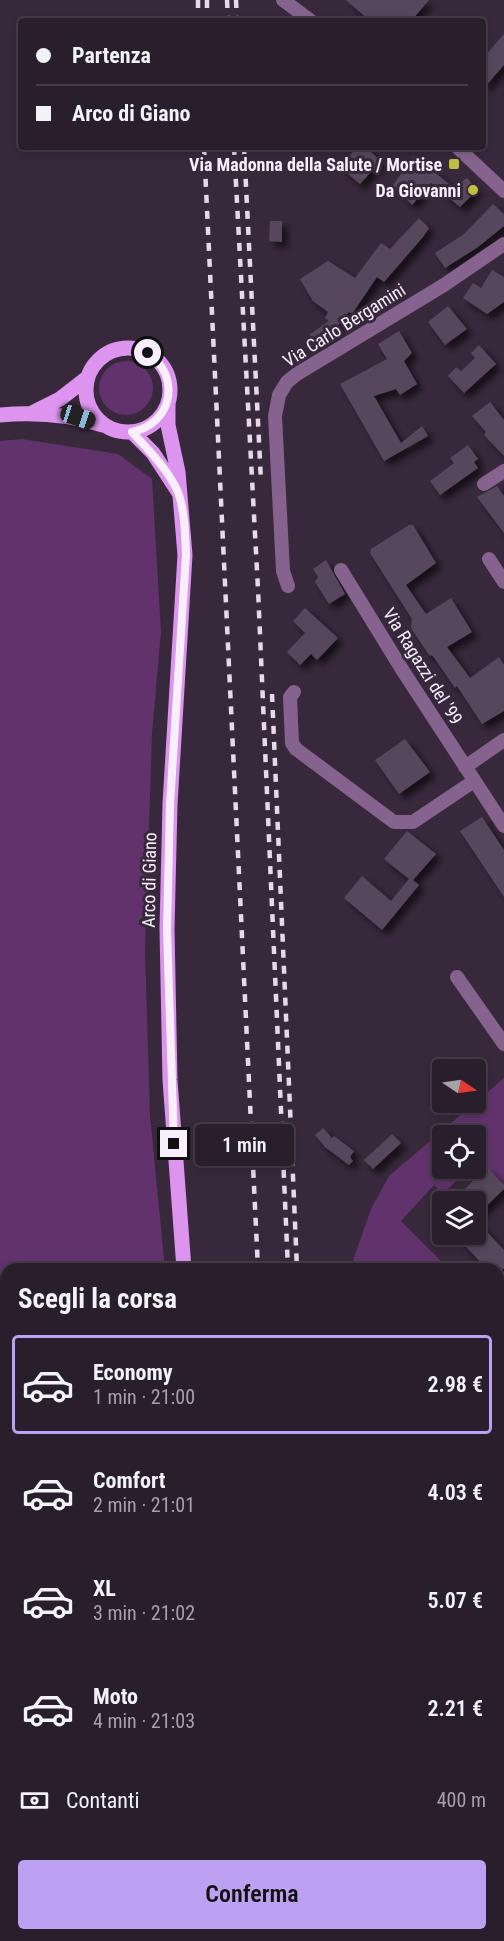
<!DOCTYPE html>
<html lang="it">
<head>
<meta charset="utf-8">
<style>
  body { margin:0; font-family:"Roboto Condensed",sans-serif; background:#352b38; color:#f1f3f6; height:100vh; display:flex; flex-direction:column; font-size:22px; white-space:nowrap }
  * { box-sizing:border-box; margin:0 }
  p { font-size:20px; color:#a5a2a9 }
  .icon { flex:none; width:33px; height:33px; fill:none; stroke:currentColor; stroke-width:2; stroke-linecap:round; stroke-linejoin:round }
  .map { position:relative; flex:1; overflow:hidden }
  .drawer { position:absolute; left:0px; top:1263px; width:504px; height:678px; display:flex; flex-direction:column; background:#291e2c; border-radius:18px 18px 0 0; box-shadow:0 3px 9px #0003,0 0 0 2px #453c48 }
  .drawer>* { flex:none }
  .top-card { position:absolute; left:18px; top:18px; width:468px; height:132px; border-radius:6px; box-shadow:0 3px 9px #0003,0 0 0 2px #453c48; display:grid; align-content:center; height:132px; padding:0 18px; background:#291e2c }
  .needle { width:39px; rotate:103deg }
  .fabs { position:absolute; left:432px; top:1059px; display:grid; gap:12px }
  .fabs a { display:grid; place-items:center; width:54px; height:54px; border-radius:6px; background:#291e2c; box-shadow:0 3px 9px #0003,0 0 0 2px #453c48; font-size:30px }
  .end { position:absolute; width:27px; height:27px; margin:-14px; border:8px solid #f9effc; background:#111; box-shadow:0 0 0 3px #111 }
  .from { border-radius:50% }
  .bubble { position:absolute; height:42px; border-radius:6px; background:#291e2c; box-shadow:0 3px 9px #0003,0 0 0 2px #453c48; font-size:20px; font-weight:600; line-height:42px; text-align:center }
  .car { position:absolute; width:18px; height:36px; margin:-18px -9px; border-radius:8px; box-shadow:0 0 4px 2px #0007; background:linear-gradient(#222 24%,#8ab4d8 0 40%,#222 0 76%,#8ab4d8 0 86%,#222 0) }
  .top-card b { display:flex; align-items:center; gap:21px; height:57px; font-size:22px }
  .top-card b+b { border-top:2px solid #453c48 }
  .top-card i { width:15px; height:15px; background:#f1f3f6 }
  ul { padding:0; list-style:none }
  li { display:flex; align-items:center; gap:18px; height:99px; margin:0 12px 9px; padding:0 6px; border:3px solid transparent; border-radius:6px }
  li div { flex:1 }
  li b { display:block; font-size:22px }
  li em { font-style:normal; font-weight:600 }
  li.selected { border-color:#bca0f2 }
  li>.icon { width:54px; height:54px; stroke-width:1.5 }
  h2 { padding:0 18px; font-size:27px; line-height:72px }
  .pay { display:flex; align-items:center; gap:15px; height:66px; padding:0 18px; font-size:22px }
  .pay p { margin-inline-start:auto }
  .primary-button { display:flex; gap:12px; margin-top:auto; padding:12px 18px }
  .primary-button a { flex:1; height:69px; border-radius:6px; background:#bca0f2; color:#111; font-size:24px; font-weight:600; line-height:69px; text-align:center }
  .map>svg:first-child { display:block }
  .green { fill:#61326c }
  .building { fill:#57475b; filter:url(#shadow) }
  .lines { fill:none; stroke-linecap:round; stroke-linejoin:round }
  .minor { stroke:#86628e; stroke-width:14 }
  .major { stroke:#dd94ee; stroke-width:15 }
  .highway { stroke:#edb9f9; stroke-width:18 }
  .rail { stroke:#e5dae8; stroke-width:4.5; stroke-dasharray:8 8; stroke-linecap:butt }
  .route { stroke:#f9effc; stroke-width:8 }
  .poi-dot { fill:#bebf42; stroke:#37283b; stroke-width:2 }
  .labels { text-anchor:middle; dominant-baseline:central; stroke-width:6; stroke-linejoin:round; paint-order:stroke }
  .poi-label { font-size:18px; font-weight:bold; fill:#f9effc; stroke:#37283b; text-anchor:end }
  .street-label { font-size:18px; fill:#f9effc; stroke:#37283b }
</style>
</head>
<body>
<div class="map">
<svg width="504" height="1941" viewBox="0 0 504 1941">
  <defs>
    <filter id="shadow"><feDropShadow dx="5.5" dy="5.5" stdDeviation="3" flood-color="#0009"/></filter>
  </defs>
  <rect width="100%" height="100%" fill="#37283b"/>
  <path class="green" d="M99 388a27 27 0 1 1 54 0a27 27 0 1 1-54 0Z
    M22,439L118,454L152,479L161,632L152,733L145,950L150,1115L165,1269H6V1836L0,1857V441Z
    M504,1078V1186L478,1159L476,1161V1136H442V1168L468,1169L443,1194L434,1185L401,1221L449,1269H350L371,1209L389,1176Z
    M498,1318L504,1324V1471L498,1468Z"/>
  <path class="building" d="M346,0H429L411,21H370Z
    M504,34V65L483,89V58Z
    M357,147H365L381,161L360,184L340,167Z
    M414,156L453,187L467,178L477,190L460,207L431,183L412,205L393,185Z
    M493,204L504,214V226L478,247L445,268L435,253L464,234Z
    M419,218L429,228L423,237L384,282L377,277L352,314L349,312L329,337L319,344L309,335L329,321L325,318L328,312L313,301L300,279L328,261L355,278L381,243L390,249Z
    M270,221H282V242L269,241Z
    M492,270L504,277V302L487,314L463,298L473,283L481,288Z
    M448,306L467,329L445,345L428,322Z
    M399,331L412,353L404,361L417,384L400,395L396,389L374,396L401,443L422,426L428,436L384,461L340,384L387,359L378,344Z
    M479,345L496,364L464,393L448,376L456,367L461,371L475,358L471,353Z
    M490,402L504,420V456L484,435L486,432L472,416Z
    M468,445L478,459L474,462L478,468L440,495L430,481L454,463L450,458Z
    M497,486L504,496V533L477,497Z
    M409,525H413L436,563L406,585L426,614L451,598L472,632L447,647L470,678L499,657L504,665V711L482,724L457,686L455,688L433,656L429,655L411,628L412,619L370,553L371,549Z
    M326,560L345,594L329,604L315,582L318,577L313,569Z
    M305,608L338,638L317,660L311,654L300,665L287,652L305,633L293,621Z
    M405,739L430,772L399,794L375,760Z
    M482,817L504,850V897L460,831Z
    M407,831L436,854L413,880L419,885L382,930L344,898L362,876L391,901L409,879L384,859Z
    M323,1128L332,1138L334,1136L354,1151L350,1157L353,1161L349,1165L325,1147L315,1135Z
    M392,1134L401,1143L373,1169L364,1160Z
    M487,1167L504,1185V1189L476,1216V1202H452Z
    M476,1220L504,1250V1269H487L454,1234H476Z"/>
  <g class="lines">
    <path class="minor" d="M283,0L311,21
      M457,147L504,191
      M484,484L504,471
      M489,559L504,582
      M341,570L403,671L504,826
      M288,586L283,571L275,416L279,395L287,382L297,374L444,285L504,244
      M294,692L290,697L292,743L296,749L394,822H413L474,781
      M465,767L504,740
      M457,977L504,1044
      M0,1532L6,1535"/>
    <path class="major" d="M86 390a42 42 0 1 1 84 0a42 42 0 1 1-84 0Z
      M168,402V425L178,472L185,555L170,804L167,929L170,1080L184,1269
      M34,412L60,399L87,378
      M0,415C36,412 68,414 103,425
      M132,432L153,453L179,493"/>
    <path class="highway" d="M242,1935L243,1941
      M4,1941L6,1926
      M40,1941V1935"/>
    <path class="rail" d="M198,0V21
      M207,0V21
      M227,0L228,21
      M236,0L237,21
      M204,147L258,1269
      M234,147L258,589L288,1269
      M244,147L261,481
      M272,694L297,1269
      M286,1935V1941
      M295,1935L296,1941
      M313,1935V1941
      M322,1935V1941"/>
  </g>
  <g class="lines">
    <path class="route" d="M148,353C182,377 172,424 132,432C147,448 172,474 179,495C185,514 185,535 186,555L170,804L167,929L174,1144"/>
  </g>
  <g class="poi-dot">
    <rect x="448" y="158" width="12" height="12" rx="3"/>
    <circle cx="473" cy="190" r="6"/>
  </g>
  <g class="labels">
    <g class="poi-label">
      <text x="442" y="164">Via Madonna della Salute / Mortise</text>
      <text x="461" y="190">Da Giovanni</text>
    </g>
    <g class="street-label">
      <text transform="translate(344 325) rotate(-32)">Via Carlo Bergamini</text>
      <text transform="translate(423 666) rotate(58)">Via Ragazzi del '99</text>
      <text transform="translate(149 880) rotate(-89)">Arco di Giano</text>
    </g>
  </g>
</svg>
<div class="fabs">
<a><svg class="needle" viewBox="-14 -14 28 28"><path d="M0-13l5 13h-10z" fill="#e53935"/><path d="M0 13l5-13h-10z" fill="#a5a2a9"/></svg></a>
<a><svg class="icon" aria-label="locate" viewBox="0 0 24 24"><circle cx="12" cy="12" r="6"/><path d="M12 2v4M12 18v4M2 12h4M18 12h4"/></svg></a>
<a><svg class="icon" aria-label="layers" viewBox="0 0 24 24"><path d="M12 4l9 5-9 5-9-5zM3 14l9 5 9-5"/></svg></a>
</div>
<i class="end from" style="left:148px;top:353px"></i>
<i class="end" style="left:174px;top:1144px"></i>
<div class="bubble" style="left:195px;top:1124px;width:99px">1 min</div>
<i class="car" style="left:78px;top:417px;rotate:108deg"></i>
<div class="top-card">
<b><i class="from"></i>Partenza</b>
<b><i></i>Arco di Giano</b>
</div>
<section class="drawer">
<h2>Scegli la corsa</h2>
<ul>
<li class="selected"><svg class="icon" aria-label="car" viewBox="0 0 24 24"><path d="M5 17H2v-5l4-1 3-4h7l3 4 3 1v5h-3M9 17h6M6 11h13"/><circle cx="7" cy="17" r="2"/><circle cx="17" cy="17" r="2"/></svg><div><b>Economy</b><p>1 min · 21:00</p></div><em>2.98 €</em></li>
<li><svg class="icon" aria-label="car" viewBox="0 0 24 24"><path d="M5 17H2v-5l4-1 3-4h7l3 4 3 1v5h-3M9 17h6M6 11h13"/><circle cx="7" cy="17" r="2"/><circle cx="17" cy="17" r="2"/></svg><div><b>Comfort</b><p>2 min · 21:01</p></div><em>4.03 €</em></li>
<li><svg class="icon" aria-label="car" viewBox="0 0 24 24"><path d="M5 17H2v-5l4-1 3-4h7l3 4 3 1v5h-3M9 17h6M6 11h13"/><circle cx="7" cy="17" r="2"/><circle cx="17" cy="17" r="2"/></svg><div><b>XL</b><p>3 min · 21:02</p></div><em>5.07 €</em></li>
<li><svg class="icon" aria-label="car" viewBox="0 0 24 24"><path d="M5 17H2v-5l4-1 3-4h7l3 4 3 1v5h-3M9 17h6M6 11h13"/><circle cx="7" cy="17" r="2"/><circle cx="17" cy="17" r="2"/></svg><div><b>Moto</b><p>4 min · 21:03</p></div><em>2.21 €</em></li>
</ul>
<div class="pay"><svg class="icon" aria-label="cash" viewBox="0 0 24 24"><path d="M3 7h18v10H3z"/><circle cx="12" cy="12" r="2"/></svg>Contanti<p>400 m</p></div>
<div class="primary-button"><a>Conferma</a></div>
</section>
</div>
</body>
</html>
